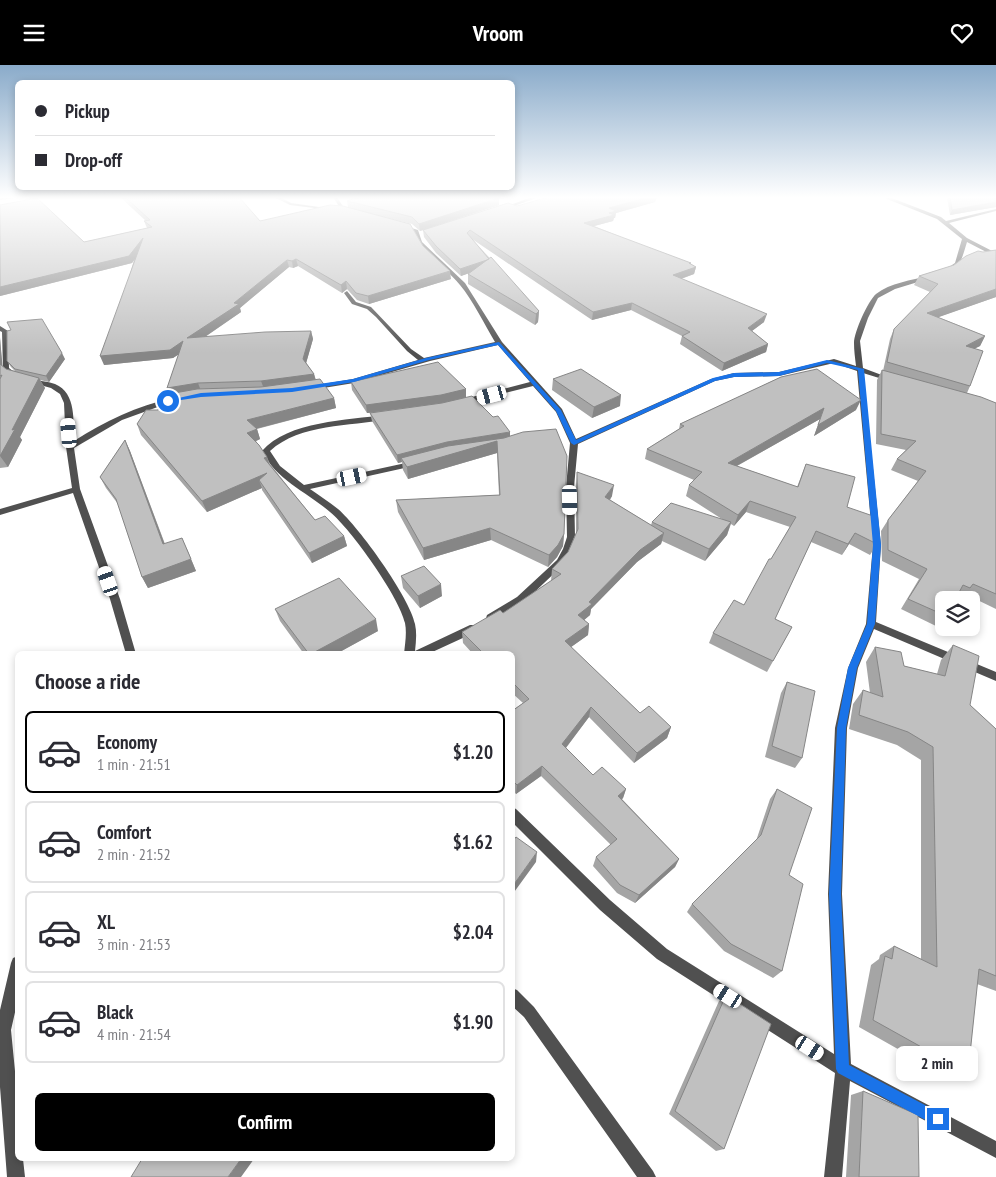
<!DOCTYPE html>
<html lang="en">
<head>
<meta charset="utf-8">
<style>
  body { margin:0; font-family:"PT Sans Narrow",sans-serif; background:#f2f2f3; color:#2b2b33; height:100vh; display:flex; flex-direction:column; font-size:19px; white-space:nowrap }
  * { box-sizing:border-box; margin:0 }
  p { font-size:16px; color:#7c7c81 }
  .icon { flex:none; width:28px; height:28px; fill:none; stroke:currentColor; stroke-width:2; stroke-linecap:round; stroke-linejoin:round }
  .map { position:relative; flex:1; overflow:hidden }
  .side { position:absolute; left:15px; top:586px; width:500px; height:510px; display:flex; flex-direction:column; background:#fff; border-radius:8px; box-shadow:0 2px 8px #0003 }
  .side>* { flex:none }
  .hud { position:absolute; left:15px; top:15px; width:500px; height:110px; border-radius:8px; box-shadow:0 2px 8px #0003; display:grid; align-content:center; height:110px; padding:0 20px; background:#fff }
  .tools { position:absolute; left:935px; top:526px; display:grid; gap:10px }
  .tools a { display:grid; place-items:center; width:45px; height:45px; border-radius:8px; background:#fff; box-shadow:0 2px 8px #0003; font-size:25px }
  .end { position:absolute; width:22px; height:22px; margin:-11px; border:6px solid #1a73e8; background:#fff; box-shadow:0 0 0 2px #fff }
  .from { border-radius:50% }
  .bubble { position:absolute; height:35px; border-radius:8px; background:#fff; box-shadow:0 2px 8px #0003; font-size:16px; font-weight:600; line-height:35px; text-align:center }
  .car { position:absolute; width:15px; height:30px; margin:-15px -8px; border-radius:6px; box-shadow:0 0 4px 1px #0007; background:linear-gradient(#fff 24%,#345 0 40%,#fff 0 76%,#345 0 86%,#fff 0) }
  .hud b { display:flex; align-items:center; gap:18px; height:48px; font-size:19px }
  .hud b+b { border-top:1px solid #e1e1e2 }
  .hud i { width:12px; height:12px; background:#2b2b33 }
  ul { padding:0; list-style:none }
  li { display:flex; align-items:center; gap:15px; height:82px; margin:0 10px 8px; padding:0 10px; border:2px solid #e1e1e2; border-radius:8px }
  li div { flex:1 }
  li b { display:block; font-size:19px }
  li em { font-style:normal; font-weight:600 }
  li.selected { border-color:#000 }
  li>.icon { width:45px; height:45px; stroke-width:1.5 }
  h2 { padding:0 20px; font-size:22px; line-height:60px }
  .button { display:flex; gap:10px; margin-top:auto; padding:10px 20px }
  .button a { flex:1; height:58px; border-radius:8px; background:#000; color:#fff; font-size:20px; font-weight:600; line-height:58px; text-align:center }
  header { display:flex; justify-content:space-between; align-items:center; height:65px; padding:0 20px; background:#000; color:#fff; font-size:22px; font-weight:600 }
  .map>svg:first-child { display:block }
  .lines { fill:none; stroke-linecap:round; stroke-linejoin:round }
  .minor { fill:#505050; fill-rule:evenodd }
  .wall { fill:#a5a5a5 }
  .shaded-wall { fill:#868686 }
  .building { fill:#c0c0c0; stroke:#868686 }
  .route { fill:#1a73e8 }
</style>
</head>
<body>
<header><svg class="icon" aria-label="menu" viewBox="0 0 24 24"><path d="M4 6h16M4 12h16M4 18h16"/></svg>Vroom<svg class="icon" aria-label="heart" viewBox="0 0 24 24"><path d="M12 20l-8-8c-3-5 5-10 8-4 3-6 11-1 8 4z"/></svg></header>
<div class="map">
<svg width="996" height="1112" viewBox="0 0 996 1112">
  <rect width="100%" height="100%" fill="#fff"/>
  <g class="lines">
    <path class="minor" d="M16,132L14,133L0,135V133Z
      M274,132H280L291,138L333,144L331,145L290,140Z
      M333,132H337L346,146H342Z
      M532,132H539L503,145L499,144Z
      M882,132H889L941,152L946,156L996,144V146L949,158L967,173L996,188V192L967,177C963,189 961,205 946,206V204L955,198L962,174L937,154Z
      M399,159L418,165L422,177L465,218L502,277L562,344L576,374L711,314L734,308L779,307L834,294L856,301C855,293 854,285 854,278C854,267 868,236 876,229C890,218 912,215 928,211L931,213L895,224L878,233L868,253L860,276L863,303L895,315L892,317L863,308L881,480L876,557L996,607V616L874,564L858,603L847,663L842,829L851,999L996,1076V1093L850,1016L842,1112H824L835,1008L657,894L600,845L512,757V742L516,744L610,835L667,884L834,989L828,829L835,663L848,603L866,559L873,480L857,306L834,298L779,311L734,312L715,316L578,379L574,422L575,472L573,484L564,499L523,538L495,556H487L486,553L487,550L517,532L557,495L563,484L567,472L566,422L570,378L556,347L533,321L460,339V335L530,317L498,280L430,296L354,318L311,325L308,323L311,321L353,314L418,295L407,286L376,252L367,244L352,239L344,228L347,226L356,237L371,242L411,284L424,293L495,277C485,260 472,234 460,220C445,201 422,190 414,167L399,161Z
      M0,261L8,266L9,303L19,311V313H15L3,304L2,267L0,266Z
      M31,314C39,316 47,316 55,319C77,328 73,357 74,376C105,356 137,341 173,333L177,335L122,355L74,383L80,424L120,534L136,589H126L110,534L73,428L0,450V444L72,423L66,382L64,338L60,329L51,323L29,317V315Z
      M385,350H388V354C349,362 301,358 270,386L280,401L304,420L415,396H418V400L310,424C319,430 329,437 338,444C359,462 410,533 415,559C417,568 416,577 415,586L470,560H478L479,563L478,566L428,589H404C405,579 407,568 405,558C400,533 351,464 330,447C307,427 276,415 262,386C288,356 348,355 385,350Z
      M18,891V934L11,965L18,1037V1094H23L25,1112H7L0,1022V945L11,898L13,893Z
      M512,923L517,925L534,942L653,1106L656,1112H637L524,952L512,941Z"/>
  </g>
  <path class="wall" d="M120,132H239L260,156L348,142L347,136L499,140L420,166L412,159L356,145L423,181L451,214L369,239L357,235L347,224L342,228L298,201L293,203L289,202L240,243L241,247L205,272L311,266L313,274L306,298L314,309L316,315L334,333L336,343L257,364L260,374L256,376L267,392L270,399L315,455L344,471L347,481L312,498L262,425V423L207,447L141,370L137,359L158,345L169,329L167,323L179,289L173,293L104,300L134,195L132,198L0,231V140L84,177L147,163L144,156H146Z
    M947,132H996V142L950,150Z
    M659,133L656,134L655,137L616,148L615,153H614L613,156L594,161L696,202L694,209L681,214L764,257L752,266L768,279L766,287L722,306L680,279L682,271L631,245L592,255L472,174L539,246L538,257L535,260L468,219V209L469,208L461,211L436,188L424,172L423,165L517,141Z
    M996,185V232L938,252L985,271L980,281L974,283L970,321L967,328L996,338V544L965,529L962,533L957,531L944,535V555L938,562L901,544L919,514L882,496L881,466L888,455L918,416L891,405L897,394L906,385L876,379L877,315L882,305L883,306L890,274L894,264L930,227L914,220L919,211L954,200L983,187Z
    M0,272L2,301L6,304L15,306L11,302L7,296L65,294L49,317L40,315L45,323L20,372L22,375L8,402L0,403Z
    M781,312L856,345L814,371L820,354L737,401L797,422L806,399L847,442L877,479L870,490L849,479L842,490L811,477L775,554L792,562L767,607L709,578L713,568L744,540L790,462L746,447L734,461L731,459L727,470L705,496L662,476L661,479L637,497L591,544L590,550L584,555L589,559L588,570L571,582L640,648L671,662L667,673L634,698L589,652L566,683L593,710L626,724L623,733L622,734L679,794L675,802L635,838L617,828L593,801L596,792L611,780L541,711L516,729L512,725V646L523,638L512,628V589H473L463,578L462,567L503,548L551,516L552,504L568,487L576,468V419L577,407L612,431L610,435L651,460L652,457L725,456L686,431L689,420L694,415L645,394L647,384L679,364L680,359Z
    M553,314L620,341L592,353L552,325Z
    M351,317L466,324V333L510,371L564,469L563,481L557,492L548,502L491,475L424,495L398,447L396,435L499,430L497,388L408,414L403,405L402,397L398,398L372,356L370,348H367L352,325Z
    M125,375L130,386L165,479L187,484L196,506L148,523L142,512L118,439L106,423L100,412Z
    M401,511L442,531L420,543L403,523Z
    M275,544L378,566L336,589H304L280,556Z
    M953,580L970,640L996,664V926L977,919L968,1008L949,1013L859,962L871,900L879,894L880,890L894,881L921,894V695L897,680L849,664L853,639L863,625L870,628L866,597L875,582L904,601L937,609L941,595Z
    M787,617L802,693L795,703L765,692L781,628Z
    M777,724L789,810L782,906L773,913L724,886L687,847L692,839L756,776L770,734Z
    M726,930L724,1084L716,1086L669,1049L719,936Z
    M863,1026L919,1112H846L851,1030Z"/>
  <path class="shaded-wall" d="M649,132H659L656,134L655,137L616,148L615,153H614L613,156L583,164L584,158L609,143Z
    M499,133V140L420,166L419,159Z
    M996,137V142L950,150L952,145Z
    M143,173L145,180L132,198L0,231V222Z
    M296,194L298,201L293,203L292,196Z
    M490,194V201L461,211L460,204Z
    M287,195L289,202L240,243L241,247L190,282L187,273L234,238Z
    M689,198H691L690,204L696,202L694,209L672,217L673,210Z
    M450,206L451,214L369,239L368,231Z
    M346,216L347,224L342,228L341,220Z
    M996,224V232L922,258L927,248Z
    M632,238L631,245L592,255L593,247Z
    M539,246L538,257L535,260L536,249Z
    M767,249L764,257L745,271L748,263Z
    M311,266L313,274L305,302L303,294Z
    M985,271L980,281L961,291L966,281Z
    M0,272V273L3,306L0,302Z
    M183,276L187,284L173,293L104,300L100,291Z
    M768,279L766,287L722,306L724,298Z
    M62,288L65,294L49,317L46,311Z
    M314,309L316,317L264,324L261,316Z
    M39,313L45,323L20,372L22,375L8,402L0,391L12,365Z
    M198,318L201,326L170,332L167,323Z
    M466,324V333L442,338L367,348L366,340Z
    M621,330L620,341L592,353L594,342Z
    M334,333L336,343L251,365L247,355Z
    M861,335L856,345L814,371L818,360Z
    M824,343L820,354L724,408L728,398Z
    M257,364L260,374L250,379L247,368Z
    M510,367V375L497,377V388L408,414L407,402L401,393L402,397L398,398L397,390L447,377Z
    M125,375L130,386L169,491L163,479Z
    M267,392L270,402L264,393Z
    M267,408L259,415L262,423L207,447L202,436Z
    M614,420L612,431L604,443L605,432Z
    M750,436L746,447L734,461L738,450Z
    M731,457L727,470L705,496L709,484Z
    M490,463L491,475L424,495L423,483Z
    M664,468L661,479L637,497L591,544L590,550L577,561L578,550L589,537L640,485Z
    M855,468L849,479L842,490L848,479Z
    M564,469L563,481L557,492L548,502L549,490Z
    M344,471L347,481L312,498L309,488Z
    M182,473L196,506L148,523L142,512Z
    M441,519L442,531L420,543L418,531Z
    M376,554L378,566L336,589H311Z
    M589,559L588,570L564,587L565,576Z
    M591,642L589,652L561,689L562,679Z
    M671,662L667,673L634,698L637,688Z
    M542,701L541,711L516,729L517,720Z
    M626,724L623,733L616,740L618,731Z
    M537,787L536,797L512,830V822Z
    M679,794L675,802L635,838L639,830Z
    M241,1094H254L241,1112H228Z"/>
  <path class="building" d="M125,132H239L260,156L330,140L343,141L410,159L423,181L450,206L368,231L356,228L346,216L341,220L296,194L292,196L287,195L234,238L239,239L187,273L265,267L311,266L303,294L314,309L261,316L198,318L167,323L183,276L170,285L100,291L143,173L129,191L0,222V140L37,133L84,177L152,162L144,156L150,155Z
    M360,132H496L499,133L419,159L412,152L347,136Z
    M549,132H649L609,143L616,146L609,148L614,150L584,158L691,198H689L696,202L673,210L767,249L748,263L768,279L724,298L682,271L690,267L632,238L593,247L470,165L467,168L489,194L487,195L460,204L436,181L423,165L508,138L517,141Z
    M950,132H996V137L952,145Z
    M996,185V224L927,248L985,271L966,281L983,286L970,321L887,297L894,264L938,219L919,211L954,200L966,191L978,186L983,187Z
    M491,192L539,246L536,249L468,209Z
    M42,254L62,288L46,311L15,304L7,296V266L11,265L7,257Z
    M438,297L466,324L441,330L366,340L351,317Z
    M0,299L6,304L39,313L12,365L15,364L0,391V314L2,310L0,311Z
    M581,304L621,330L594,342L553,314Z
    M817,304L861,335L818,360L824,343L728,398L798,422L806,399L855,412L847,442L876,452L877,479L855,468L848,479L816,466L775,554L792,562L773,596L713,568L734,535L744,540L769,494H771L796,452L750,436L738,450L689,420L702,407L647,384L684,361L680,359L781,312Z
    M882,305L981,332L996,338V529L973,519L970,523L963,520L955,535H944V550L908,534L927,504L888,485V455L926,406L897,394L916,376L881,369Z
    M320,314L334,333L247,355L257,364L247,368L259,380L267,392L264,393L315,455L325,451L344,471L309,488L259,415L267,408L202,436L137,359L146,345H158L163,330L197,324L261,322Z
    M472,331L493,352L498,351L510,367L447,377L397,390L370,348L442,338Z
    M556,364L567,391L564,469L558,480L549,490L490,463L423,483L396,435L500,430L497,376L407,402L401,393L448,381L504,373L523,367Z
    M125,375L163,479L182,473L191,494L142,512L116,434L100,412Z
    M577,407L614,420L605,432L664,468L640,485L589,537L592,539L578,550L589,559L565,576L640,648L649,641L671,662L637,688L591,642L562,679L593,710L602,702L626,724L618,731L679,794L639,830L620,820L596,792L617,774L542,701L517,720L512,715V646L529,634L512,617V589H484L462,567L500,545L503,548L561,509L552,504L568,487L578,464Z
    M671,438L731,457L709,484L652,457Z
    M424,501L441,519L418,531L401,511Z
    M339,513L376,554L311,589H309L275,544Z
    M953,580L979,591L970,640L996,664V911L979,904L968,1008L873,955L885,891L892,894L894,881L937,902L933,682L908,667L859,650L863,625L883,632L875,582L901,587L904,601L945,611Z
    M787,617L815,626L802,693L772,681Z
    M777,724L812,743L789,810L803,819L782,906L731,879L692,839L761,770Z
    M516,772L537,787L512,822V777Z
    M726,930L771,959L724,1084L675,1046Z
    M863,1026L918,1050L919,1112H859Z
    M142,1094H241L228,1112H131Z"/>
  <linearGradient id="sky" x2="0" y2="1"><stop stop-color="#8aabca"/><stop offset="0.46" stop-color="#fff"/><stop offset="1" stop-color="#fff" stop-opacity="0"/></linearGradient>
  <rect width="996" height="288" fill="url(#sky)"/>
  <path class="route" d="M499,277L561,345L576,375L713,313L734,308L779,307L827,295L864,304L881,480L875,559L857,603L846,663L841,829L849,1000L942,1049L944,1054L942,1059L938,1061L933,1059L838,1008L836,1004L829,829L837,663L848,603L867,559L873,480L858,305L827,298L779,311L734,312L715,316L574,380L571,378L556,346L498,280L429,295L354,317L292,327L201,332L168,337L165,336L201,328L292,323L353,314L426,293Z"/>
</svg>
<div class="tools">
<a><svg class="icon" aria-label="layers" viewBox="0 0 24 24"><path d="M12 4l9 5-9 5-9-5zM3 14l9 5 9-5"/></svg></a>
</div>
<i class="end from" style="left:168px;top:336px"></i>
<i class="end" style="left:938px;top:1054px"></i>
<div class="bubble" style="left:896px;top:981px;width:82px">2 min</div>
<i class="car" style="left:492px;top:330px;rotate:255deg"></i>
<i class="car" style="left:69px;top:368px;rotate:355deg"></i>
<i class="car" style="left:352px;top:412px;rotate:78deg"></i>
<i class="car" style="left:570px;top:435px;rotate:179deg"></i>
<i class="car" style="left:108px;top:516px;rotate:341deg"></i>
<i class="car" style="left:728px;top:931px;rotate:302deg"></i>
<i class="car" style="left:810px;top:983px;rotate:123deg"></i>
<div class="hud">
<b><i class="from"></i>Pickup</b>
<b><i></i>Drop-off</b>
</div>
<section class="side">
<h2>Choose a ride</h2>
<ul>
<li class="selected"><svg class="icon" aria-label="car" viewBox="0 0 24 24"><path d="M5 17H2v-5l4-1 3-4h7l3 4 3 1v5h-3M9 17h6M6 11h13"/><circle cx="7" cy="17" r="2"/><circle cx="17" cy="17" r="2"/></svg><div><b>Economy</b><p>1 min · 21:51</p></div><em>$1.20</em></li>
<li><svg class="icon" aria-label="car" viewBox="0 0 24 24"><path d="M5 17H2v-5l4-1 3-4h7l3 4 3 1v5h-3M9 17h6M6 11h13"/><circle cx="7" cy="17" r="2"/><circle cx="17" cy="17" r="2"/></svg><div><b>Comfort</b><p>2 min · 21:52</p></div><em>$1.62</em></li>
<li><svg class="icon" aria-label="car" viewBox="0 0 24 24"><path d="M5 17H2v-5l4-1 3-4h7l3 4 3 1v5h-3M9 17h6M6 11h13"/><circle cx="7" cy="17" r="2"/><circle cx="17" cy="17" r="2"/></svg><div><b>XL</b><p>3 min · 21:53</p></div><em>$2.04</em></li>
<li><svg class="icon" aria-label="car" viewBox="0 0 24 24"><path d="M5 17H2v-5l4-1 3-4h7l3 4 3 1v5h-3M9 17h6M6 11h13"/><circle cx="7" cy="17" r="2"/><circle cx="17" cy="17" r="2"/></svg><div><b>Black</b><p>4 min · 21:54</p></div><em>$1.90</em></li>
</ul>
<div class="button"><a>Confirm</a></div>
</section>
</div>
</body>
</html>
